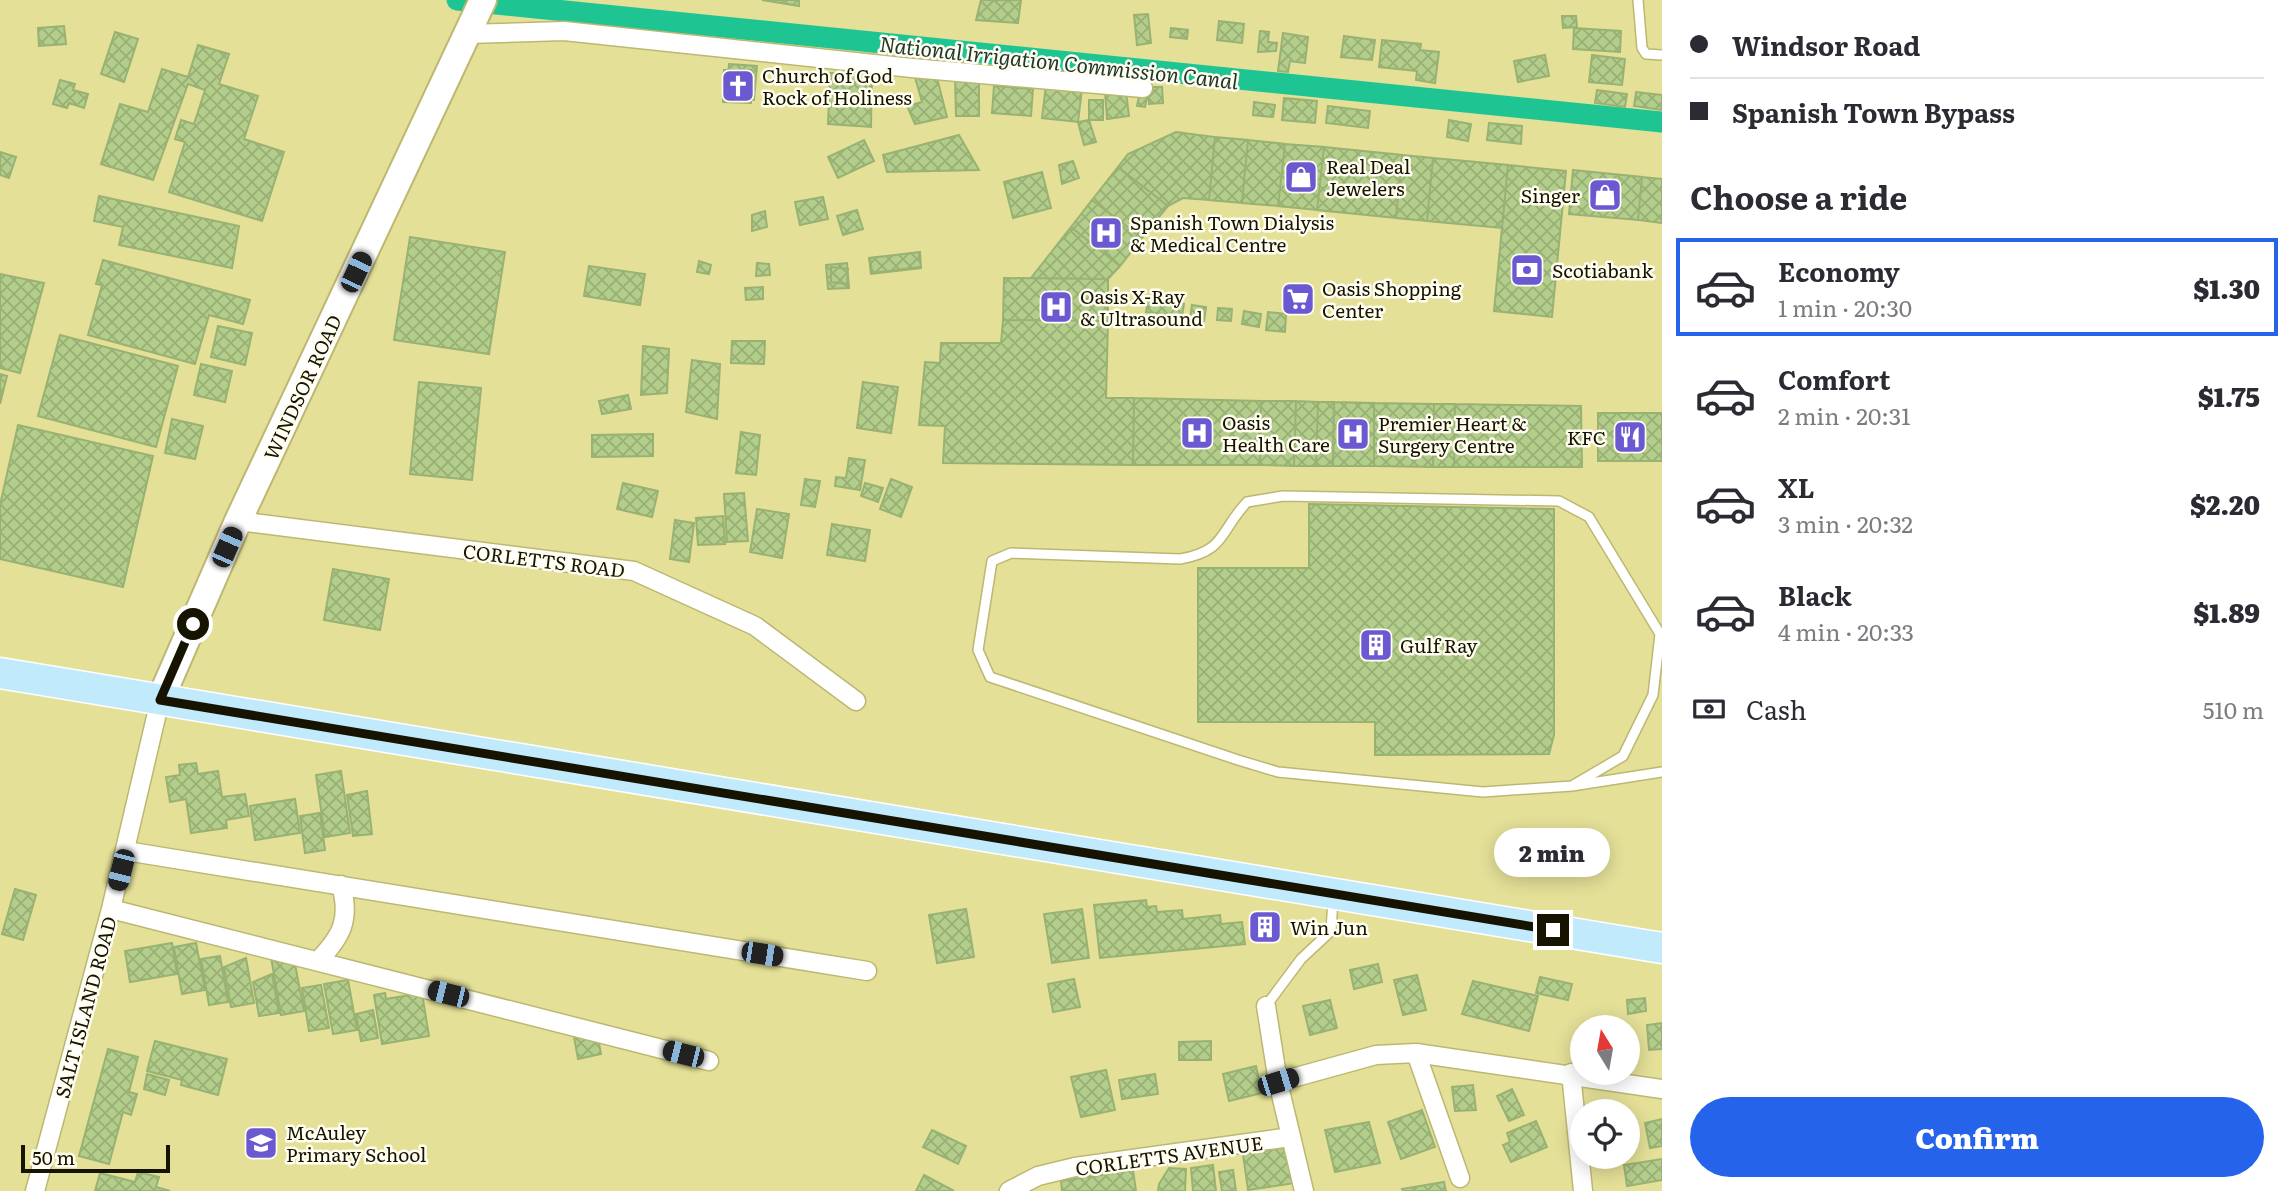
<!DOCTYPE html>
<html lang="en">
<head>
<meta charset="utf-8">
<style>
  body { margin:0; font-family:Literata,serif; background:#f2f2f3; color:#2b2b33; height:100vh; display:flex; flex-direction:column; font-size:26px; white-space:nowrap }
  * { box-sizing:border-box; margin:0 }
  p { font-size:23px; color:#7c7c81 }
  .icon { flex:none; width:38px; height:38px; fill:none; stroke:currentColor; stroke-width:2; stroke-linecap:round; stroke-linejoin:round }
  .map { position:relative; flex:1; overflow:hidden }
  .panel { display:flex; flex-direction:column; background:#fff; width:630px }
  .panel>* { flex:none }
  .guide { display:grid; align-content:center; height:154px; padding:0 28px; background:#fff }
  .needle { width:46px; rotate:349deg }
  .controls { position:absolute; left:1570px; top:1015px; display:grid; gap:14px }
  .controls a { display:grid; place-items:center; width:70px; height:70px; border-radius:50%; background:#fff; box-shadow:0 4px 18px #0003; font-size:35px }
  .scale { position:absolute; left:21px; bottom:18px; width:149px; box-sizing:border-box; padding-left:7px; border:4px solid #161400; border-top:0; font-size:19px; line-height:24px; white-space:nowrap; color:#161400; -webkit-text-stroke:5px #fffef0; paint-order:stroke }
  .end { position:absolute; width:32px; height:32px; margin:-16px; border:9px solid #161400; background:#fff; box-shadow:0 0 0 4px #fff }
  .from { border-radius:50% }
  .bubble { position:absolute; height:49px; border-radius:24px; background:#fff; box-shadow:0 4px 18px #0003; font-size:23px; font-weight:800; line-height:49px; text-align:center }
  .car { position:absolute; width:21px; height:42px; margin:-21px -10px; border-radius:9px; box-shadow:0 0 5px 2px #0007; background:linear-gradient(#222 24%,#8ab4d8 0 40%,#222 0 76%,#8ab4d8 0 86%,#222 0) }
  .guide b { display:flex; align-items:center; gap:24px; height:66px; font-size:26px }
  .guide b+b { border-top:2px solid #e1e1e2 }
  .guide i { width:18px; height:18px; background:#2b2b33 }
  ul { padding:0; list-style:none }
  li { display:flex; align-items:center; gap:21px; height:98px; margin:0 14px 10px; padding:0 14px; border:4px solid transparent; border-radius:0px }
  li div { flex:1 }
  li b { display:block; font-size:26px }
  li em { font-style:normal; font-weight:800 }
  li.on { border-color:#2563eb }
  li>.icon { width:63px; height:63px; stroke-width:1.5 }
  h2 { padding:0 28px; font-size:32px; line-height:84px }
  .pay { display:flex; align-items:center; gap:18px; height:77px; padding:0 28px; font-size:26px }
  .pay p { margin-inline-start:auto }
  .button { display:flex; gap:14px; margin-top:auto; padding:14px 28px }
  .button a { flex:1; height:80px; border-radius:42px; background:#2563eb; color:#fff; font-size:28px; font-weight:800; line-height:80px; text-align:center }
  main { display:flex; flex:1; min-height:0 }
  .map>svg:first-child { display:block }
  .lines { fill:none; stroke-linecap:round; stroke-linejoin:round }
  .canal { stroke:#1ec592; stroke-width:21 }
  .building { fill:url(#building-cross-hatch); stroke:#99b272; stroke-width:2 }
  .lane-casing { stroke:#bcb871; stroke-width:12 }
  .street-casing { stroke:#bcb871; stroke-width:21 }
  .secondary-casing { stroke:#bcb871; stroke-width:30 }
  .primary-casing { stroke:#fff; stroke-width:33 }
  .lane { stroke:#fff; stroke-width:9 }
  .street { stroke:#fff; stroke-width:18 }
  .secondary { stroke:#fff; stroke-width:26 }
  .primary { stroke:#c1ebfd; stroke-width:30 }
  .route { stroke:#161400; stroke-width:9 }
  .labels { text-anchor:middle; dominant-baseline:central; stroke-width:5; stroke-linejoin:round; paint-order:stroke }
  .poi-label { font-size:19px; fill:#161400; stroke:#fffef0; text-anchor:start }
  .street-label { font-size:19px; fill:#161400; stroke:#fffef0 }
  .water-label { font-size:21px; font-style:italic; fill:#20382e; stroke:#fffef0 }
</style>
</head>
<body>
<main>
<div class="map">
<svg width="1662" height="1191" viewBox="0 0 1662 1191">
  <defs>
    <pattern id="building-cross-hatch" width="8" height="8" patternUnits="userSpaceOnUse" patternTransform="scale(1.75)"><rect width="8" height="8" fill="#b3cd8b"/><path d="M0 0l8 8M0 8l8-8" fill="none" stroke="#99af76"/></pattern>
  </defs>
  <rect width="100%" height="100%" fill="#e4e098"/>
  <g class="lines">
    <path class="canal" d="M457,0L1662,122"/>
  </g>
  <path class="building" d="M762,0H799V6Z
    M981,0H1021L1018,23L976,20Z
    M1148,14L1151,43L1137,45L1134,15Z
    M1562,16H1576L1577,27L1563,28Z
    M1219,21L1244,24L1242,43L1217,40Z
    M64,26L66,44L39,46L38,28Z
    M1171,28L1188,30L1187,39L1170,37Z
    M1574,28L1621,31L1620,52L1573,49Z
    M1260,31L1269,32L1268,42L1277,43L1276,51L1258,52Z
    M115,32L138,39L124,82L101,74Z
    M1283,33L1308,37L1305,63L1290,61L1288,72L1278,71Z
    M1344,36L1375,40L1372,60L1341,57Z
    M1382,40L1421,44L1420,50L1439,52L1435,83L1416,80L1417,71L1379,67Z
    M198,45L229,54L219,84L258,96L244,139L284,152L262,221L169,192L185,142L175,139L181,120L194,124L205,90L188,84L153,180L101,164L120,104L148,112L162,69L188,77Z
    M1545,55L1549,76L1518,82L1514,61Z
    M1592,55L1625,59L1622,85L1589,82Z
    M729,64L757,66L754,100L726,97Z
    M724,70H752L751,103L723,102Z
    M872,72L871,127L828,124L830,73Z
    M936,74L947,117L915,124L907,106L922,102L915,77Z
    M955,77L979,80V116H956Z
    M60,80L75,84L73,90L88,94L84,108L69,103L67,108L53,104Z
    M1046,85L1082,89L1078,122L1042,118Z
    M994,86L1033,89L1031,116L992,113Z
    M1148,87H1162L1163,103L1149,104Z
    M1597,90L1627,94L1625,107L1595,103Z
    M1126,91L1129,116L1107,119L1105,93Z
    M1636,92L1662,95V110L1634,106Z
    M1139,96L1147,97L1145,107L1137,106Z
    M1284,98L1317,101L1315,123L1282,120Z
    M1089,100H1103V120H1089Z
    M1254,102L1275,105L1273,117L1253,115Z
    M1328,106L1370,111L1368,128L1326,123Z
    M1089,120L1096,142L1084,145L1078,122Z
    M1449,120L1471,124L1468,141L1447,137Z
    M1489,123L1522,126L1521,144L1487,140Z
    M1176,132L1215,137L1209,200L1183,198L1168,206L1118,167L1128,154Z
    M959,135L979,170L887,172L883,155Z
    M1215,137L1248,140L1242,203L1209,200Z
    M864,140L874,161L838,178L828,157Z
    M1248,140L1285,144L1278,206L1242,203Z
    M1285,144L1324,147L1317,210L1278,206Z
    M1324,147L1402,155L1396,218L1317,210Z
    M0,152L16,157L9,178L0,175Z
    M1402,155L1433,158L1427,221L1396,218Z
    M1433,158L1508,165L1502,228L1427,221Z
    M1073,161L1079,178L1062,184L1059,165Z
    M1508,165L1566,171L1552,317L1494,311Z
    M1118,167L1168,206L1142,238L1092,200Z
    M1573,170L1642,177L1638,220L1569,214Z
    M1042,172L1051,208L1013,218L1004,182Z
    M1642,177L1662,179V223L1638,220Z
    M99,196L239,226L232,268L119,245L123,227L94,221Z
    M823,197L828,219L800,225L795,202Z
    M1092,200L1142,238L1120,266L1071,227Z
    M857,210L863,229L843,235L837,216Z
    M765,211L767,227L752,231V215Z
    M1071,227L1120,266L1108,279L1031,278Z
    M410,237L505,252L489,354L394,340Z
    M919,252L921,267L872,273L870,258Z
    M920,252L921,268L871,274L869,258Z
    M103,260L250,300L243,324L209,315L195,364L88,335L102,285L96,284Z
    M699,261L711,265L709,274L697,272Z
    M757,263L769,264L770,275L756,276Z
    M847,263L849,288L828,289L826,265Z
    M589,266L645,274L640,305L584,296Z
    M831,267L848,269L847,284L831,282Z
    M0,274L44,283L20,373L0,368Z
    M1004,278L1108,279V321L1003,320Z
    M763,287V299L746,300L745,288Z
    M1148,300L1184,304L1182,316L1146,312Z
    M1192,305L1206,307L1204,321L1190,319Z
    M1218,308L1232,309L1231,321L1217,320Z
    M1244,311L1261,314L1259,327L1242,324Z
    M1268,312L1286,314L1285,332L1266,330Z
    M1003,320L1108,321L1106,398H1134L1133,465L943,463L945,426L919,425L925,362L940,363L941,343H1001Z
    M218,326L252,333L245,365L211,357Z
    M60,335L178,366L156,447L38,416Z
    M732,341H765L764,364L731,363Z
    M643,346L669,349L667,393L641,395Z
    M692,360L720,364L717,419L686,412Z
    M201,364L232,371L225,402L194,395Z
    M0,374L7,376L0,404Z
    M419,382L481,388L472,480L410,474Z
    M863,382L898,387L891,433L857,428Z
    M628,395L631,409L602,414L599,401Z
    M1134,398L1261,401L1260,465H1133Z
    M1261,401H1296L1294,466L1260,465Z
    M1296,401L1318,402L1316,466H1294Z
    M1318,402H1334L1333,466H1316Z
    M1334,402L1374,403V466H1333Z
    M1374,403L1434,404L1433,467L1374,466Z
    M1434,404H1455L1454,467H1433Z
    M1455,404L1581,406L1582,467H1454Z
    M1598,413H1662V461H1598Z
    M172,419L203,426L195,459L165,453Z
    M18,425L153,456L123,587L0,559V505Z
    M741,432L760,435L756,475L736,473Z
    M653,434V456L592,457V435Z
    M849,458L865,460L860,490L835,486L836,477L846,478Z
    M805,479L820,481L815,507L801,505Z
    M891,479L912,487L901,517L880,509Z
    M623,483L658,491L652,517L617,509Z
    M865,483L883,488L878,502L861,496Z
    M744,493L748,541L727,542L724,494Z
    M1309,504L1554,509V735L1549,754L1375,755V722H1198V568H1309Z
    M757,509L789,514L782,558L750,552Z
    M723,516L725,544L698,545L696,518Z
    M675,520L694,523L689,562L670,559Z
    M832,524L870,530L865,561L827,555Z
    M333,569L389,579L380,630L324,620Z
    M196,763L198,774L218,771L222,797L245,794L249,816L226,820L227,828L191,833L186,799L170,802L166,777L180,775L179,765Z
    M341,771L350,833L325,837L316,775Z
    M367,791L372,834L353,836L347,795Z
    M295,799L300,833L255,840L250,806Z
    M320,813L325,850L305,853L300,816Z
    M15,889L36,895L23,940L2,934Z
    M1146,900L1147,907L1156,906L1157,912L1182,910L1183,919L1220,915L1221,924L1242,922L1245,944L1100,958L1094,905Z
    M966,909L974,957L937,963L929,915Z
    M1082,909L1089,958L1052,963L1044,914Z
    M1275,916L1278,935L1255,938L1252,920Z
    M172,943L177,974L130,982L125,951Z
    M196,943L205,990L182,994L174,947Z
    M220,956L228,1002L209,1005L201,959Z
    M271,957L294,959L304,1011L281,1015Z
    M246,958L254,1003L231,1007L224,967Z
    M1378,964L1382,982L1354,989L1350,970Z
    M272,974L279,1013L259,1016L253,982Z
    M1417,975L1426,1010L1403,1015L1394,980Z
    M1540,977L1572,984L1568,1000L1536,993Z
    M1074,979L1080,1007L1053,1012L1048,984Z
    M348,980L357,1030L333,1034L324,984Z
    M1473,981L1538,996L1529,1031L1462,1014Z
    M321,985L329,1028L309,1031L302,988Z
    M385,993L386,999L422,993L429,1036L382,1044L374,995Z
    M1645,998L1646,1011L1628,1014L1627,1000Z
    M1330,1000L1337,1028L1310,1035L1303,1006Z
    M373,1010L378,1038L361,1041L356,1014Z
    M1662,1023V1049L1649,1050L1647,1025Z
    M583,1035L598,1038L601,1054L578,1059L574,1037Z
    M155,1041L227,1059L218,1095L181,1085L182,1080L147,1071Z
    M1211,1041V1060H1179V1042Z
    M108,1049L138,1057L129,1092L137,1094L131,1115L123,1112L109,1164L79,1156Z
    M1256,1066L1262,1093L1229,1101L1223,1074Z
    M1106,1070L1115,1110L1081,1117L1071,1077Z
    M147,1074L169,1080L165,1095L144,1089Z
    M1155,1074L1158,1094L1122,1099L1119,1080Z
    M1473,1085L1476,1110L1455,1111L1452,1087Z
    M1512,1089L1524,1115L1509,1121L1497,1096Z
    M1422,1110L1435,1147L1401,1159L1388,1122Z
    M1662,1119V1146L1650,1148L1645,1123Z
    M1536,1121L1547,1147L1511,1162L1503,1145L1510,1142L1507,1133Z
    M1369,1122L1380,1163L1335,1172L1325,1130Z
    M932,1130L966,1146L958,1164L923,1147Z
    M1290,1147L1295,1183L1248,1190L1243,1154Z
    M1662,1159V1180L1627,1186L1624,1165Z
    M1213,1165L1216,1191H1193L1191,1168Z
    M1169,1168L1186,1169L1185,1191H1158L1159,1184Z
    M1133,1170L1136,1191H1062L1061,1181Z
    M1233,1170L1236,1191H1222L1219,1172Z
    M138,1172L159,1177L156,1187L170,1191H95L100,1173L135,1182Z
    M924,1175L954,1191H916Z
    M1444,1182L1446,1191H1403L1402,1189Z"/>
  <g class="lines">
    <defs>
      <path id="lane" d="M1638,0L1642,48L1646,54L1662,55
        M1572,786L1623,756L1653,695L1660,634L1589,517L1559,501L1283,496L1247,502C1219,532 1226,551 1180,559L1011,553L992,561L978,650L990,677L1238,760L1278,772L1483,792L1572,786L1662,772
        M1266,1006L1301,959L1331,931L1333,899"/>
      <path id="street" d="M467,34L564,31L912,68L1143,88
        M238,521L634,571L755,626L856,701
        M126,851L867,971
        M111,909L709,1061
        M318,961C341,937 351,920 341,885
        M1266,1006L1278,1082L1304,1191
        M1416,1053L1460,1178
        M1571,1073L1583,1191
        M1278,1082L1376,1055L1416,1053L1662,1089
        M35,1191L111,909L160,700
        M1009,1191L1038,1176L1075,1167L1290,1137"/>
      <path id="secondary" d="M160,700L238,521L483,0"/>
      <path id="primary" d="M0,673L1662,948"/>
    </defs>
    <use href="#lane" class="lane-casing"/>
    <use href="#street" class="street-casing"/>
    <use href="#secondary" class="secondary-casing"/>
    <use href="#primary" class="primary-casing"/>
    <use href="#lane" class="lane"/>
    <use href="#street" class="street"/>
    <use href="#secondary" class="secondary"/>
    <use href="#primary" class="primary"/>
  </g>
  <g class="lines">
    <path class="route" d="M193,624L160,700L1553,930"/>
  </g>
  <defs>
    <symbol id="church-square" viewBox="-11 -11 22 22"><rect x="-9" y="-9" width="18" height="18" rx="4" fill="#6b59d2" stroke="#fffef0"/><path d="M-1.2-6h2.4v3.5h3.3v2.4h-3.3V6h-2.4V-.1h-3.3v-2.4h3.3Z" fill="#fff"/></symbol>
    <symbol id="shop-square" viewBox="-11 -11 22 22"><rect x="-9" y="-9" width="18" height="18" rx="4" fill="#6b59d2" stroke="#fffef0"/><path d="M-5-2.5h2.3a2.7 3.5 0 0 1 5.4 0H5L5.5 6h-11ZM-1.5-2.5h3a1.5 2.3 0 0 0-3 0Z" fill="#fff"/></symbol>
    <symbol id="hospital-square" viewBox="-11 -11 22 22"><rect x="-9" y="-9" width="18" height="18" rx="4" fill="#6b59d2" stroke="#fffef0"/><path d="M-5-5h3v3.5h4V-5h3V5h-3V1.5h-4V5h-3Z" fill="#fff"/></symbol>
    <symbol id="bank-square" viewBox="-11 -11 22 22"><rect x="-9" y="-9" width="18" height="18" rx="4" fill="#6b59d2" stroke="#fffef0"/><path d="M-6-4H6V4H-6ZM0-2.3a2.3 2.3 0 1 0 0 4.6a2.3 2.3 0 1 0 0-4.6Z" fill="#fff"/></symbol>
    <symbol id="supermarket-square" viewBox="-11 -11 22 22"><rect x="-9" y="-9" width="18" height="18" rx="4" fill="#6b59d2" stroke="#fffef0"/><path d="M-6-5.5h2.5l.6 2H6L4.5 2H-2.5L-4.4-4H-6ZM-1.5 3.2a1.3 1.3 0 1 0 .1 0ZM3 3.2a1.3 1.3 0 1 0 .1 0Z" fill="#fff"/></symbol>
    <symbol id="restaurant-square" viewBox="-11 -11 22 22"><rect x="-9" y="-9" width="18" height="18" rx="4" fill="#6b59d2" stroke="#fffef0"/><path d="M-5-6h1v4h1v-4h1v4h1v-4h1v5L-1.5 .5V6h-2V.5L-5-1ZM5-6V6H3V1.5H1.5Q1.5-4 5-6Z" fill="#fff"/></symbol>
    <symbol id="building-square" viewBox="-11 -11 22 22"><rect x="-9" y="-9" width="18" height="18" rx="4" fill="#6b59d2" stroke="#fffef0"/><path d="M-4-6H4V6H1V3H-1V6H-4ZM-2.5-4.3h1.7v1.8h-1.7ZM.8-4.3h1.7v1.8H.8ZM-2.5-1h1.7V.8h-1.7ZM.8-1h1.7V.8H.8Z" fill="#fff"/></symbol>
    <symbol id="school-square" viewBox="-11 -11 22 22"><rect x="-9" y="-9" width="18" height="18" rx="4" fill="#6b59d2" stroke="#fffef0"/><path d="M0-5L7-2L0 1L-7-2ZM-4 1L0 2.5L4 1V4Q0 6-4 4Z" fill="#fff"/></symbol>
  </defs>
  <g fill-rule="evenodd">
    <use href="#church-square" x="719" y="67" width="38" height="38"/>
    <use href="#shop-square" x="1282" y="158" width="38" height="38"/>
    <use href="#shop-square" x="1586" y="176" width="38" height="38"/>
    <use href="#hospital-square" x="1087" y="214" width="38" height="38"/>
    <use href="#bank-square" x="1508" y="251" width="38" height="38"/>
    <use href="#supermarket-square" x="1279" y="280" width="38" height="38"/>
    <use href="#hospital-square" x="1037" y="288" width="38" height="38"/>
    <use href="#hospital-square" x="1178" y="414" width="38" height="38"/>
    <use href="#hospital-square" x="1334" y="415" width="38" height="38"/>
    <use href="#restaurant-square" x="1611" y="418" width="38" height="38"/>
    <use href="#building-square" x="1357" y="626" width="38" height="38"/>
    <use href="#building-square" x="1246" y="908" width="38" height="38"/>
    <use href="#school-square" x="242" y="1124" width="38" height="38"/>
  </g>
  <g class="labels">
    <g class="poi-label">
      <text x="762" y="75">Church of God<tspan x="762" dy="22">Rock of Holiness</tspan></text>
      <text x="1326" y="166">Real Deal<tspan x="1326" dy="22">Jewelers</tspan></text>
      <text x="1580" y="195" text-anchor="end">Singer</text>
      <text x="1130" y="222">Spanish Town Dialysis<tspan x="1130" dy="22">&amp; Medical Centre</tspan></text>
      <text x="1552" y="270">Scotiabank</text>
      <text x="1322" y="288">Oasis Shopping<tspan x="1322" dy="22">Center</tspan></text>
      <text x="1080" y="296">Oasis X-Ray<tspan x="1080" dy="22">&amp; Ultrasound</tspan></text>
      <text x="1222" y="422">Oasis<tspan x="1222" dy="22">Health Care</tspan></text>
      <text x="1378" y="423">Premier Heart &amp;<tspan x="1378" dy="22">Surgery Centre</tspan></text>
      <text x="1606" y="437" text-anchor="end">KFC</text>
      <text x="1400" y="645">Gulf Ray</text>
      <text x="1290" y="927">Win Jun</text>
      <text x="286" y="1132">McAuley<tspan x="286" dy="22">Primary School</tspan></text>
    </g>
    <g class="street-label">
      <text transform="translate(302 387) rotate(-65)">WINDSOR ROAD</text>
      <text transform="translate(544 560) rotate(7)">CORLETTS ROAD</text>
      <text transform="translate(85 1007) rotate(-75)">SALT ISLAND ROAD</text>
      <text transform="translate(1169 1155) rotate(-8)">CORLETTS AVENUE</text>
    </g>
    <g class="water-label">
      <text transform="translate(1059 61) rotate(6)">National Irrigation Commission Canal</text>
    </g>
  </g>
</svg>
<div class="controls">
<a><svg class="needle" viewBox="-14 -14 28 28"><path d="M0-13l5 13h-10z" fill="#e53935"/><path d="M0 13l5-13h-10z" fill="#7c7c81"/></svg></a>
<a><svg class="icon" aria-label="locate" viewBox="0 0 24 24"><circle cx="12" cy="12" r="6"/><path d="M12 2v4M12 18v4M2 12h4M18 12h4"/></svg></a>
</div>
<div class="scale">50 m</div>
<i class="end from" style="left:193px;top:624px"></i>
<i class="end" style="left:1553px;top:930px"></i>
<div class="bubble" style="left:1494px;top:828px;width:116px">2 min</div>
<i class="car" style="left:356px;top:272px;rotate:25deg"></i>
<i class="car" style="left:227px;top:547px;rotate:24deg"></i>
<i class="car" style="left:121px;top:870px;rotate:194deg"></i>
<i class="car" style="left:762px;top:954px;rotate:99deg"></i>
<i class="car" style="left:448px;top:994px;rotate:284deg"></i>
<i class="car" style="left:683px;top:1054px;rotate:284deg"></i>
<i class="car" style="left:1278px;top:1082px;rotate:73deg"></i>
</div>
<section class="panel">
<div class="guide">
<b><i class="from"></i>Windsor Road</b>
<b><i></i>Spanish Town Bypass</b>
</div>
<h2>Choose a ride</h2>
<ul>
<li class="on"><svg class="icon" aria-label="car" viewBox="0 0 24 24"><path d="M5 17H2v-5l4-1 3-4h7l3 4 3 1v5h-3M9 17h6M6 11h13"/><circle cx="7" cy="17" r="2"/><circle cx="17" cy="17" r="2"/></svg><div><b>Economy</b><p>1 min · 20:30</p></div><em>$1.30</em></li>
<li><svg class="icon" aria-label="car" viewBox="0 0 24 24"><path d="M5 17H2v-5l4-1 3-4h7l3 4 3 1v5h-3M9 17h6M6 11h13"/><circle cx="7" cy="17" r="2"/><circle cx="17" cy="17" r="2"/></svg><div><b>Comfort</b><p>2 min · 20:31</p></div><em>$1.75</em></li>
<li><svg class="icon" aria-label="car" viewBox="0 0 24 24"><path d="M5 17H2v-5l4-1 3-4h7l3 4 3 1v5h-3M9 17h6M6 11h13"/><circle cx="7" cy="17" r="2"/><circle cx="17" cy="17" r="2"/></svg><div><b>XL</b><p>3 min · 20:32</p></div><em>$2.20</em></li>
<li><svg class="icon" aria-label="car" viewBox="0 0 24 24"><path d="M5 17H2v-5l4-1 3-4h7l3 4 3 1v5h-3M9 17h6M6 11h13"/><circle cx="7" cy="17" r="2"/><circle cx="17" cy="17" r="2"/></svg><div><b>Black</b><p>4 min · 20:33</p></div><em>$1.89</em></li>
</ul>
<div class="pay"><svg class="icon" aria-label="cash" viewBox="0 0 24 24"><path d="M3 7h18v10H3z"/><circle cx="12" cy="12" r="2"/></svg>Cash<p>510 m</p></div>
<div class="button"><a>Confirm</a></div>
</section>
</main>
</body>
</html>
